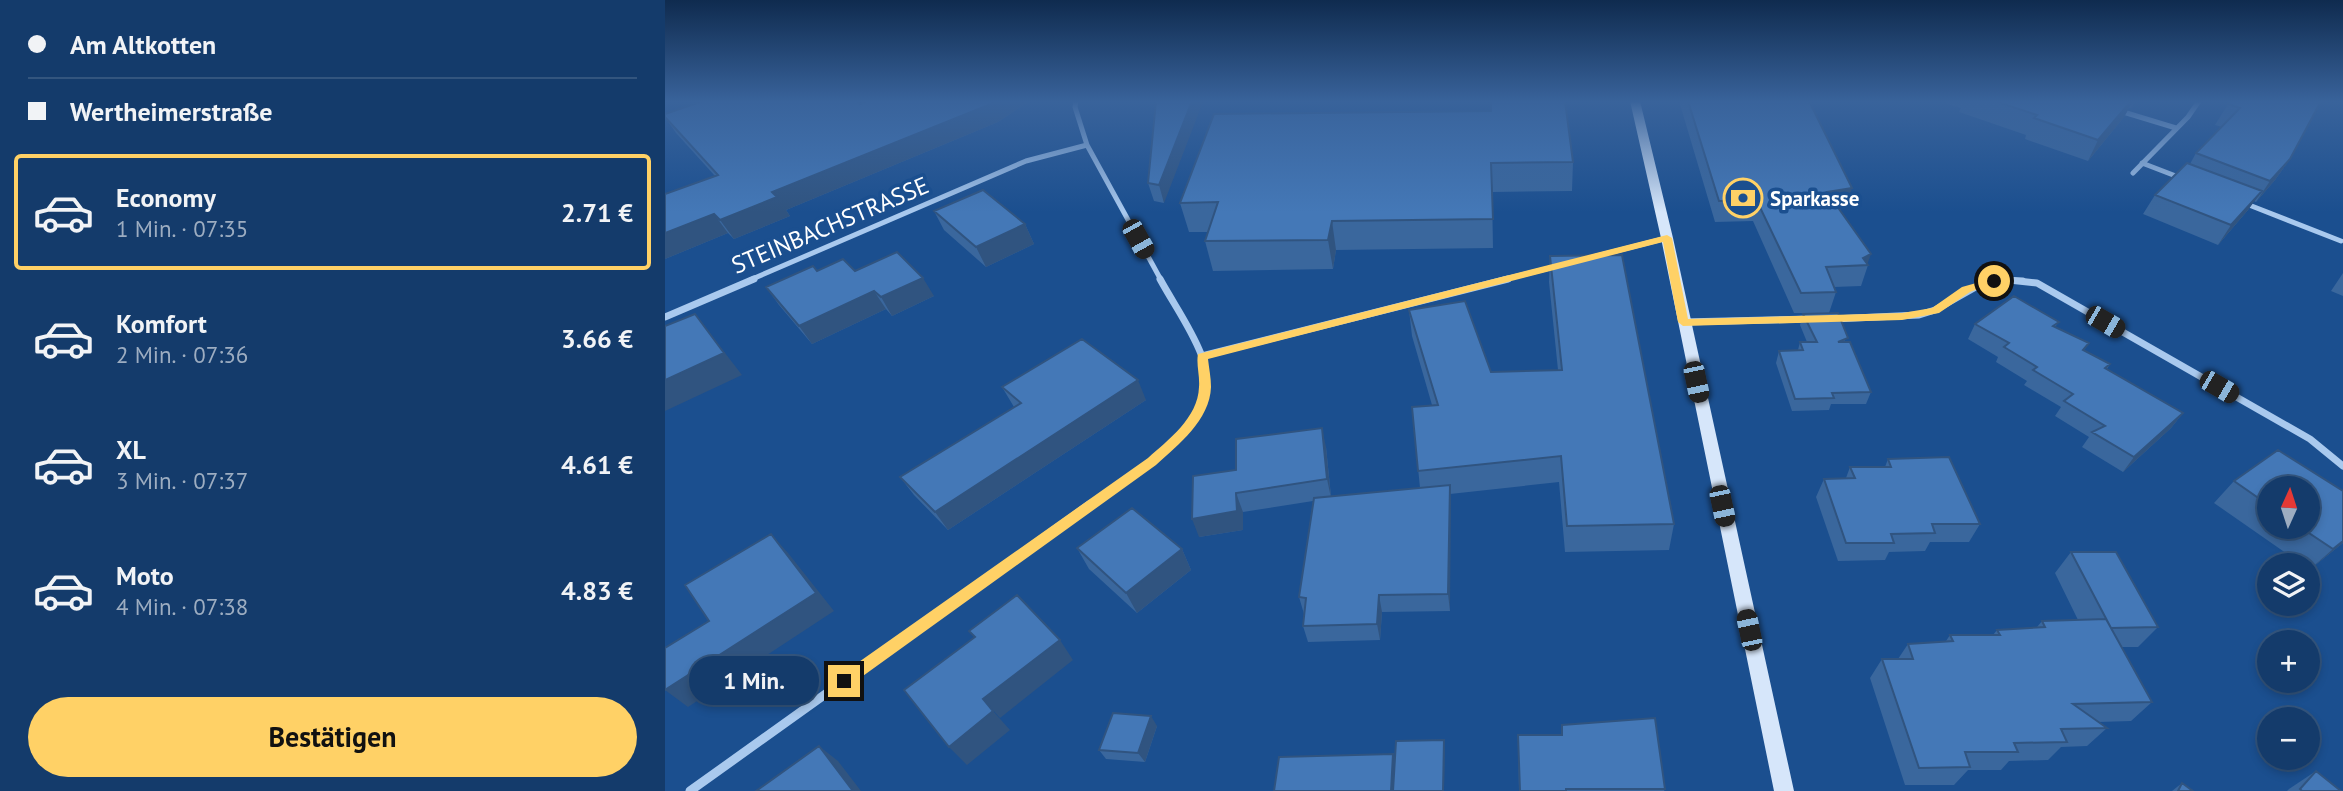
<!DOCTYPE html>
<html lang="de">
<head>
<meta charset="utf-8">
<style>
  body { margin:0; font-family:"PT Sans",sans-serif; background:#1d4271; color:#f1f3f6; height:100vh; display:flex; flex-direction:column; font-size:26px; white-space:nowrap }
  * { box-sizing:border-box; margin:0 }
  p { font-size:23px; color:#9dadc1 }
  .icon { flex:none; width:38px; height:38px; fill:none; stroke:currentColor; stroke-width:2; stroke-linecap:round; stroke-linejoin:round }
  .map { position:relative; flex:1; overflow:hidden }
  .details { display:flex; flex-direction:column; background:#143b6b; width:665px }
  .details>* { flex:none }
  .guide { display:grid; align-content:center; height:154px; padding:0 28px; background:#143b6b }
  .needle { width:46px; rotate:3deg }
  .controls { position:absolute; left:1592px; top:476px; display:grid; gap:14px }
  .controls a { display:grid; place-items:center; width:63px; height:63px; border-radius:50%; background:#143b6b; box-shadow:0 4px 10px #0003,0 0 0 2px #33557e; font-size:35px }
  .end { position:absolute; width:32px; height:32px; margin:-16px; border:9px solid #ffd166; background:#111; box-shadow:0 0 0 4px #111 }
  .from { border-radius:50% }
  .bubble { position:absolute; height:49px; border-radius:24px; background:#143b6b; box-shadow:0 4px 10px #0003,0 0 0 2px #33557e; font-size:23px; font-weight:700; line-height:49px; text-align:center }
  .car { position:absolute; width:21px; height:42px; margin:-21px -10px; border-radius:9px; box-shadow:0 0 5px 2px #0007; background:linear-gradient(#222 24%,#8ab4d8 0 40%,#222 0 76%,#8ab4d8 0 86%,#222 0) }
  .guide b { display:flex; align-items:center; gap:24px; height:66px; font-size:26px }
  .guide b+b { border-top:2px solid #33557e }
  .guide i { width:18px; height:18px; background:#f1f3f6 }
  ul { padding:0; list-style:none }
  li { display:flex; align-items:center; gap:21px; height:116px; margin:0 14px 10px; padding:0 14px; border:4px solid transparent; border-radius:7px }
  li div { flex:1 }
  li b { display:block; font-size:26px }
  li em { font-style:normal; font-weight:700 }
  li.active { border-color:#ffd166 }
  li>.icon { width:63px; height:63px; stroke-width:1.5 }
  .button { display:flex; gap:14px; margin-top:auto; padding:14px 28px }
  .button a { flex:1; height:80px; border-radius:42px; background:#ffd166; color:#111; font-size:28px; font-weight:700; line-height:80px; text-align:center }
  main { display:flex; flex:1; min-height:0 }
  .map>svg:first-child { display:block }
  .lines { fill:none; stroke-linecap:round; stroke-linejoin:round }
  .minor-far2 { stroke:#a9c9ee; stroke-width:5 }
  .minor-far1 { stroke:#a9c9ee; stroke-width:7 }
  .minor { stroke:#a9c9ee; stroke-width:9 }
  .secondary { fill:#d6e6fa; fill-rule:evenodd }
  .wall { fill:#3a679d; fill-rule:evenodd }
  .shaded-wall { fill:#305480 }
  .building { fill:#4478b7; stroke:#305480; stroke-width:2 }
  .route { fill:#ffd166 }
  .labels { text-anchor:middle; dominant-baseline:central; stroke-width:7; stroke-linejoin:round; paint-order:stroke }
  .far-poi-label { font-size:21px; font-weight:bold; fill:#fff; stroke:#1b4f8f; text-anchor:start }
  .street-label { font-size:24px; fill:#fff; stroke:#1b4f8f }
</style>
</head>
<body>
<main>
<section class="details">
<div class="guide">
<b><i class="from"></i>Am Altkotten</b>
<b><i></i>Wertheimerstraße</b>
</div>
<ul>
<li class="active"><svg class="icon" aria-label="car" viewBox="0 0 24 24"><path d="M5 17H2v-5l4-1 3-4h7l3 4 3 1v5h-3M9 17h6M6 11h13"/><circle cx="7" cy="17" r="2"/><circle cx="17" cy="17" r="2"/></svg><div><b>Economy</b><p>1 Min. · 07:35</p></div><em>2.71 €</em></li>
<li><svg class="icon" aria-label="car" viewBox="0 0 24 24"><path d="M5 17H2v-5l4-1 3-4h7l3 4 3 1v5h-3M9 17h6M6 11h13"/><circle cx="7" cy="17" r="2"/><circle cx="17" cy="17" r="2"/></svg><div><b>Komfort</b><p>2 Min. · 07:36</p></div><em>3.66 €</em></li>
<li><svg class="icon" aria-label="car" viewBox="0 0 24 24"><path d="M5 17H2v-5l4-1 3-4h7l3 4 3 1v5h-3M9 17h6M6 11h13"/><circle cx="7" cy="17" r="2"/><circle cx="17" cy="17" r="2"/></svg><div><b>XL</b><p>3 Min. · 07:37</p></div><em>4.61 €</em></li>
<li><svg class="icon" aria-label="car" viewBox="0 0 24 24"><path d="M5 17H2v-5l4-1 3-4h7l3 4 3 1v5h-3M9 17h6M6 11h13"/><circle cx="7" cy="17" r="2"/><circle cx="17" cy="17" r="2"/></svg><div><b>Moto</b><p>4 Min. · 07:38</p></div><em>4.83 €</em></li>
</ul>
<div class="button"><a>Bestätigen</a></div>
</section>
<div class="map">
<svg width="1678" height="791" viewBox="0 0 1678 791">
  <rect width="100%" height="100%" fill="#1b4f8f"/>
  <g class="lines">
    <path class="minor-far2" d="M411,101L410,107L422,145L496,280
      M1455,111L1511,128
      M1477,163L1516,178
      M1468,173L1523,117L1534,101
      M1579,203L1676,241
      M924,258L1002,238
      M85,280L361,161L422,145
      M836,280L893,266
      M1331,280H1358"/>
    <path class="minor-far1" d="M0,317L89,279
      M1168,319L1254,315L1270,310L1316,284L1344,280L1372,283L1645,439L1678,466
      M1018,322L1146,319
      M537,356L843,279
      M424,506C469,474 563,423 536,354C526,328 508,303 495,279"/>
    <path class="minor" d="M25,791L426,504"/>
    <path class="secondary" d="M965,101H975L1008,238L1129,791H1109L996,238Z"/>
  </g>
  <path class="wall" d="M202,101H364L333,122L121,210L125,216L69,239L63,233L0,259L50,176L11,133L0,117L195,104Z
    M491,101L499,203L489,201L483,183Z
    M1014,101H1144L1181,208L1174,209L1203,265L1196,286L1169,287L1171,292L1164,313H1129L1088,221L1050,222Z
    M1282,101H1472L1466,108H1464L1459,117L1423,161L1360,139L1361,135L1294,112L1296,108L1282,104Z
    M1565,101H1656L1625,159L1610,180L1591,202L1589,201L1583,210L1553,245L1478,214L1490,195L1525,164L1531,153L1557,127L1550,125Z
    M549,114L908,162L907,191L827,192L828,248L671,250L668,269L548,271L540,241L543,232H524L515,203Z
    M269,211L360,224L369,244L321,267L279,230Z
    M885,256L1009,524L1004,550L900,552L894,482L785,494V611L717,612L715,640L643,642L638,626L639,614L634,597L648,501L578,512V530L534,537L571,470L661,447L666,496L755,488L747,407L767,405L747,336L744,310L826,372L893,370L884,282Z
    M152,271H190L269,296L227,316L221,309L147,344L114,305L101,287Z
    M1678,273V296L1666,291Z
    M1138,314L1182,342L1206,392L1201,404H1166L1164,410L1127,411L1111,363L1114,351L1133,350L1135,342H1142L1135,325Z
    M1394,322L1390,327L1424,343L1419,350L1445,364L1442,369L1518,413L1506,428L1458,472L1417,447L1424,437L1390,416L1396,407L1359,385L1362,381L1331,362L1333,357L1303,339L1310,324Z
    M337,387L481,400L283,530L249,495L235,477L349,407Z
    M1223,459L1315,524L1304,542H1265L1260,551L1224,552L1220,560L1173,561L1151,497L1159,479L1181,478L1185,467H1220Z
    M1569,481L1678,491V543L1644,570L1643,569V565H1638L1549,503ZM1605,488L1643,527H1605Z
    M412,548L517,549L526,570L472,613L424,569Z
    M1406,552L1493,627L1473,647H1456L1487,702L1466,721L1433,722L1442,728L1422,746L1396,747L1383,760L1344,761L1336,770H1303L1289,785H1240L1205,678L1217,659H1233L1243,644L1281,641L1285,635H1328L1332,630L1372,627L1377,621L1413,620L1390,573Z
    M897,725L1000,789L999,791H854L853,735H896Z
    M492,726L480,762L441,759L434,750Z
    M1651,771L1676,791H1622L1624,789Z
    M1517,783L1528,791H1507Z"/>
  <path class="shaded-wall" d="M330,101H364L333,122L121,210L125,216L69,239L55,220L107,192Z
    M527,101L538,102L499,203L494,185Z
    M1466,101H1468L1459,117L1423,161L1433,140Z
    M1625,159L1610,180L1591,202L1605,181Z
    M1187,188L1181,208L1156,212L1162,192Z
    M1597,191L1583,210L1553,245L1566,225Z
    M49,214L63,233L0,259V233Z
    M667,221L671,250L668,269L663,240Z
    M360,224L369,244L321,267L311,247Z
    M1206,254L1202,265L1198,258Z
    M258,278L269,296L227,316L216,297Z
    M209,291L221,309L147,344L134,326Z
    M30,314L77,375L0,411V380Z
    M473,380L481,400L283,530L270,512Z
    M1518,413L1506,428L1458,472L1469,457Z
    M657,428L661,447L666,498L662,479Z
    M785,485L786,502L785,611L783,594Z
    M571,493L578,512V530L534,537L527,519Z
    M106,534L123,553L169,611L23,707L0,690Z
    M1678,541V543L1644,570L1668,549Z
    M517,549L526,570L472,613L461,593Z
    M714,595L717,612L715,640L712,624Z
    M395,640L408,660L335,718L318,699Z
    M328,711L345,730L302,765L284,747Z
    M486,716L492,726L480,762L473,753Z
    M779,740L780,750L779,791H778Z
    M154,746L173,761L196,791H188Z
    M728,754L731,770L730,791H726Z"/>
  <path class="building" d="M38,101H192L195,104L202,101H330L326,104L107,192L112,197L55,220L49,214L0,233V194L53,175L0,117V114Z
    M491,101H527L494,185L483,183Z
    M826,101H900L908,162L826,163L828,219L667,221L663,240L540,241L553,202L515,203L549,114L826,111Z
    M1023,101H1144L1187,188L1162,192L1206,254L1198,258L1203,265L1161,267L1171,292L1136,293L1092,201H1054Z
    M1330,101H1466L1433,140L1369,118L1372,115Z
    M1565,101H1656L1625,159L1605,181L1531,153L1575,108L1563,104Z
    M1522,163L1597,191L1566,225L1490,195Z
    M318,190L360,224L311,247L269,211Z
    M232,252L258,278L216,297L209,291L134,326L101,287L148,266L152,271L178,259L190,271Z
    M957,255L1009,524L902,526L896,456L753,471L747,407L773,405L744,310L800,301L826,372L897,370L885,256Z
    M1349,296L1394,322L1388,326L1424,343L1418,350L1445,364L1440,368L1518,413L1469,457L1427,432L1440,426L1399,401L1408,394L1368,370L1372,367L1339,347L1344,343L1310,324Z
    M1173,313L1183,338L1173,342H1185L1206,392L1167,393L1169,398L1130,399L1114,351L1138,350L1135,342H1152L1138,314Z
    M30,314L59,353L0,380V326Z
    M417,339L473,380L270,512L235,477L356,403L337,387Z
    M657,428L662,479L571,493L572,511L527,519L528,476L571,470V439Z
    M1613,450L1678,491V541L1668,549L1635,527H1643V488H1605V506L1569,481Z
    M1284,457L1315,524H1267L1270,533L1226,534L1229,543H1181L1159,479L1190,478L1185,467H1226L1223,459Z
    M785,485L783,594L714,595L712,624L638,626L641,598L634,597L649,498Z
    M467,508L517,549L461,593L412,548Z
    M106,534L151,593L0,690V648L44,621L20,585Z
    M1406,552H1451L1493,627L1446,628Z
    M352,595L395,640L318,699L328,711L284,747L239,690L310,637L304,631Z
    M1441,619L1487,702L1408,704L1442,728L1396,729L1402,742L1349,743L1353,752H1300L1305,767L1254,768L1217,659H1248L1243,644L1288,641L1285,635H1335L1332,630L1380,627L1377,621Z
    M448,713L486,716L473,753L434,750Z
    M990,718L1000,789H901V791H855L853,735H897V725Z
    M779,740L778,791H728L731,741Z
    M154,746L188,791H91Z
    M728,754L726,791H609L614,757Z
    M1651,771L1676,791H1637L1635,789Z
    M1517,783L1528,791H1513Z"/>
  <linearGradient id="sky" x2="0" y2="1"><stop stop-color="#0f2b4f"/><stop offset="0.48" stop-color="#39639b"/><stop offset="1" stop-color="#39639b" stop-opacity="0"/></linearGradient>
  <rect width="1678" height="212" fill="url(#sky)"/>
  <path class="route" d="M1002,235L1007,238L1023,319L1237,313L1267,308L1297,287L1329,278L1334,281L1305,292L1274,313L1237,320L1018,326L1013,322L998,242L543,359C544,368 546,378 546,387C545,420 513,445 491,465L184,686H174L171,681L174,676L483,458C503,440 533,418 534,387C535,376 531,364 533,354Z"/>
  <defs>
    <symbol id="bank-ring" viewBox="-11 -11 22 22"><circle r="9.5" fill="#1b4f8f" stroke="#ffd166" stroke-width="1.5"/><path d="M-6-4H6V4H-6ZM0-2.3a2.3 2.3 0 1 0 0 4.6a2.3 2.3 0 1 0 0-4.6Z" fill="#ffd166"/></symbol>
  </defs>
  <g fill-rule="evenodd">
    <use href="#bank-ring" x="1056" y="176" width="44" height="44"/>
  </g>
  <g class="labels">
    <g class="far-poi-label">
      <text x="1105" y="198">Sparkasse</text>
    </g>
    <g class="street-label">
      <text transform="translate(165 225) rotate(-23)">STEINBACHSTRASSE</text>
    </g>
  </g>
</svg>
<div class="controls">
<a><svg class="needle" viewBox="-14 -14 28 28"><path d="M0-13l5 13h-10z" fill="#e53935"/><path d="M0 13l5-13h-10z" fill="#9dadc1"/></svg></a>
<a><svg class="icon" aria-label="layers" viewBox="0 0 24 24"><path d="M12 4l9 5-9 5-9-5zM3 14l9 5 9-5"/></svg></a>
<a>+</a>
<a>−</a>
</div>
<i class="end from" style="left:1329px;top:281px"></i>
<i class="end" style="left:179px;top:681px"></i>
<div class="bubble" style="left:24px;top:656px;width:130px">1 Min.</div>
<i class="car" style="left:473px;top:239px;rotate:151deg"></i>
<i class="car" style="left:1440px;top:322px;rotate:120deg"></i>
<i class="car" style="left:1031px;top:382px;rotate:168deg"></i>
<i class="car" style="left:1554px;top:387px;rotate:120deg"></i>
<i class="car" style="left:1057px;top:506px;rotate:168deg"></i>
<i class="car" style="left:1084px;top:630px;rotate:348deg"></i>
</div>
</main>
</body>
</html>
